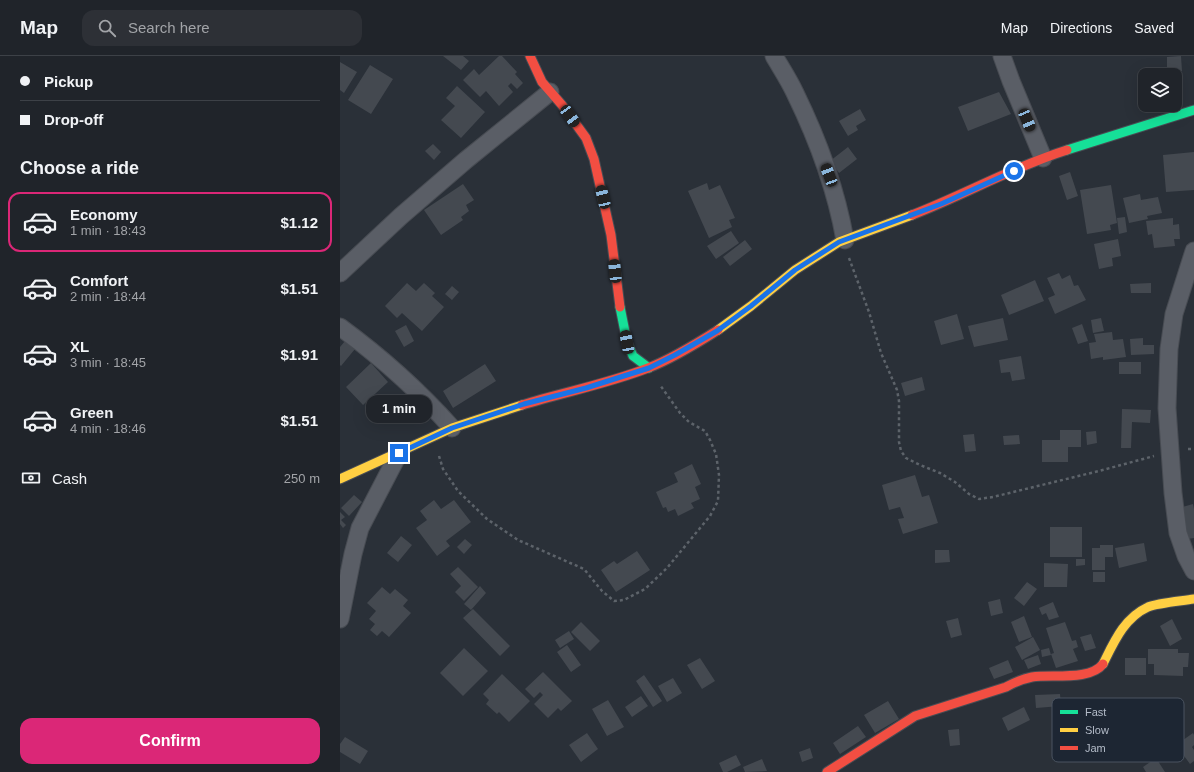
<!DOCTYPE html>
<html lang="en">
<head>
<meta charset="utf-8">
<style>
  body { margin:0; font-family:Arial,sans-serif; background:#2d3036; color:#f1f3f6; height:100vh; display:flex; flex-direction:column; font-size:15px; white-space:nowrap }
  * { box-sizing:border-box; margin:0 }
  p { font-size:13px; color:#a2a4a8 }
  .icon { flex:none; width:22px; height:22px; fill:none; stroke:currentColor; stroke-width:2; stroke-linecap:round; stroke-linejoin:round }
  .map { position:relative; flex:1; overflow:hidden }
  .details { display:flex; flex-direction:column; background:#20242a; width:340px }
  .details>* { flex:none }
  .guide { display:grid; align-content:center; height:88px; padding:0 20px; background:#20242a }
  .fabs { position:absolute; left:798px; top:12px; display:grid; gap:8px }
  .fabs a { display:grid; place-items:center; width:44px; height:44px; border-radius:8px; background:#20242a; box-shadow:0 4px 16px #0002,0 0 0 1px #3d4147; font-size:20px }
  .end { position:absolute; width:18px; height:18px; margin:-9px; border:5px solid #1a73e8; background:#fff; box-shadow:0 0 0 2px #fff }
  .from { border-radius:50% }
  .bubble { position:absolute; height:28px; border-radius:12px; background:#20242a; box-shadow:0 4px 16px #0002,0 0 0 1px #3d4147; font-size:13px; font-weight:600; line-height:28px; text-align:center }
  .car { position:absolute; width:12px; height:24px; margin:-12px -6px; border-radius:5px; box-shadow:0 0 3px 1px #0007; background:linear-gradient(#222 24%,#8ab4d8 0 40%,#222 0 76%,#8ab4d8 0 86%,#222 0) }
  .guide b { display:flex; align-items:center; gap:14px; height:38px; font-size:15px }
  .guide b+b { border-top:1px solid #3d4147 }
  .guide i { width:10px; height:10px; background:#f1f3f6 }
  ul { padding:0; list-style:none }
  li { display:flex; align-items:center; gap:12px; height:60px; margin:0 8px 6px; padding:0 12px; border:2px solid transparent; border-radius:12px }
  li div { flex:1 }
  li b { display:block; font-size:15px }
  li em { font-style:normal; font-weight:600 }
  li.current { border-color:#db2777 }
  li>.icon { width:36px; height:36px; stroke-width:1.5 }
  h2 { padding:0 20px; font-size:18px; line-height:48px }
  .pay { display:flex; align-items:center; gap:10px; height:44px; padding:0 20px; font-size:15px }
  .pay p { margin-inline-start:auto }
  .primary-button { display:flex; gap:8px; margin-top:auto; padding:8px 20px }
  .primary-button a { flex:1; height:46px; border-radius:12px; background:#db2777; color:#fff; font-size:16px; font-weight:600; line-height:46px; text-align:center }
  header { display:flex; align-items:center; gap:24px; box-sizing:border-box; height:56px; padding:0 20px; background:#20242a; border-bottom:1px solid #3d4147 }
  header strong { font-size:19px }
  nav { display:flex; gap:22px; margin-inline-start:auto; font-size:14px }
  .search { width:280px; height:36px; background:#2d3036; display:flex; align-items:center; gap:10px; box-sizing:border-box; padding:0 14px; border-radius:12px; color:#a2a4a8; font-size:15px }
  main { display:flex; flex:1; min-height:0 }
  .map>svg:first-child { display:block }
  .building { fill:#444950 }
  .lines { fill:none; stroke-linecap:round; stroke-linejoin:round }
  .street-casing { stroke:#484c53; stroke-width:19 }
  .fast-casing { stroke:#484c53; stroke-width:11 }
  .slow-casing { stroke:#484c53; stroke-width:11 }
  .jam-casing { stroke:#484c53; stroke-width:11 }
  .path { stroke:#5d636a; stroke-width:2.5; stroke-dasharray:3 3; stroke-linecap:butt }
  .street { stroke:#5a5e66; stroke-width:17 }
  .fast { stroke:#16e098; stroke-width:9 }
  .slow { stroke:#ffcf43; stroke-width:9 }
  .jam { stroke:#f24e42; stroke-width:9 }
  .route { stroke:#1a73e8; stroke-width:5 }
  .key { fill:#1d2633; stroke:#4a5360; stroke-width:1 }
  .key-label { font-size:11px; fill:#b4bcc9 }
</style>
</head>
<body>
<header>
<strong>Map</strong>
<div class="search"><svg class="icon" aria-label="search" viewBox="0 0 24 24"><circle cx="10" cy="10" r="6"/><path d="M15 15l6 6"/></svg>Search here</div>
<nav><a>Map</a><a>Directions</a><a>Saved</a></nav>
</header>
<main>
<section class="details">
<div class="guide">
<b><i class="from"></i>Pickup</b>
<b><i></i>Drop-off</b>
</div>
<h2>Choose a ride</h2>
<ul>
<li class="current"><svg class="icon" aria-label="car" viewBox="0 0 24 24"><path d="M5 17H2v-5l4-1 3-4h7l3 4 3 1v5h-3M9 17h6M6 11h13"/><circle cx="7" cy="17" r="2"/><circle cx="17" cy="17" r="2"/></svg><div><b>Economy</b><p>1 min · 18:43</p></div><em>$1.12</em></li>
<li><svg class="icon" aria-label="car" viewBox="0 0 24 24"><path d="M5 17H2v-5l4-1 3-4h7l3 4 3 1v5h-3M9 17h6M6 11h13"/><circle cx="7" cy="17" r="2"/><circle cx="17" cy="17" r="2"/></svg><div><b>Comfort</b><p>2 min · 18:44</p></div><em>$1.51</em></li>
<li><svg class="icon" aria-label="car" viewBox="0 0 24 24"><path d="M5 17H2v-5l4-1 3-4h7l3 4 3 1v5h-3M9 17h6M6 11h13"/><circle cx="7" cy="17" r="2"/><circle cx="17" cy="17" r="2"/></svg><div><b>XL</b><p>3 min · 18:45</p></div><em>$1.91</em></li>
<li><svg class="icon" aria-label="car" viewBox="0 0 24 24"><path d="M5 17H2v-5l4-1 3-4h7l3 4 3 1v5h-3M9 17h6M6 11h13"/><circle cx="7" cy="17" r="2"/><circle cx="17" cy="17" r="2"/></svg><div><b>Green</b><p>4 min · 18:46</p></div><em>$1.51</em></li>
</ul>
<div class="pay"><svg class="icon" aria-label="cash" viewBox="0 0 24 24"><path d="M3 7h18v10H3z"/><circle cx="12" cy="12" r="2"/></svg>Cash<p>250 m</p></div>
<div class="primary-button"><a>Confirm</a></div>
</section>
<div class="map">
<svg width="854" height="716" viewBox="0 0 854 716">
  <rect width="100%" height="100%" fill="#2a3038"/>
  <path class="building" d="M103,0H123L129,5L121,14Z
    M159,0H162L177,16L175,18L183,27L177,33L171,27L168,30L173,36L159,50L146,35L140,41L123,24L134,13L139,19Z
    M841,0L842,15L827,16V1Z
    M0,6L17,16L4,37L0,34Z
    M30,9L53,23L31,58L8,44Z
    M117,30L145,56L121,82L101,64L115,50L106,42Z
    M659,36L671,58L628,75L618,51Z
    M520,53L526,64L516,70L518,74L508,80L499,65Z
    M93,88L101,96L94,104L85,95Z
    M508,91L517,103L499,117L490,105Z
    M854,96V134L826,136L823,99Z
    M730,116L738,140L727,144L719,120Z
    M367,127L369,134L380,129L395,162L389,164L392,171L369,182L348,135Z
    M123,128L134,144L126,149L129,155L121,161L123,164L101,179L84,154Z
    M771,129L777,167L770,169L771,174L747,178L740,134Z
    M800,138L801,144L818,141L822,157L807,160L808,163L789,167L783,142Z
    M785,161L787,176L779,178L777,162Z
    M833,162V169L839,168L840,183H834L835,190L814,192L812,178L808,179L806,165Z
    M391,175L399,187L376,203L367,190Z
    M778,183L781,200L772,202L773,210L759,213L754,188Z
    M405,184L412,193L390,210L383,201Z
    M719,217L722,223L730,219L734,230L738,229L746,244L715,258L708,242L715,239L707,222Z
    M695,224L704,245L669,259L661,239Z
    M67,227L76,235L84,227L95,237L92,240L104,251L82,275L62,257L57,262L45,250Z
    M811,227V237H791L790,228Z
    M112,230L119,236L112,244L105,238Z
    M617,258L624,283L601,289L594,265Z
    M663,262L668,284L634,291L628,270Z
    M761,262L764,275L753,277L751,264Z
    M742,268L748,285L738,288L732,272Z
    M66,269L74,285L64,291L55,275Z
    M772,276L773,284L783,283L786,301L763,304V301L751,303L749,287L756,286L754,278Z
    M803,282V289H814V298L791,299L790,283Z
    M5,285L15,293L1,310L0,309V291Z
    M681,300L685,323L672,325L670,316L661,317L659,304Z
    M779,306H801V318H779Z
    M31,307L48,326L23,349L6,331Z
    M145,308L156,325L113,352L103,335Z
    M582,321L585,334L565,340L561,327Z
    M782,353L811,354L810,367L792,366L791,392H781Z
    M720,374H741V391H728V406H702V384H720Z
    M756,375L757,387L747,389L746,376Z
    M634,378L636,395L625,396L623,379Z
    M679,379L680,388L664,389L663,380Z
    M352,408L361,428L355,431L360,443L351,447L354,452L338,460L335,453L328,456L326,451L323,452L316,436L338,426L334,417Z
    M575,419L582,441L589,439L598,467L563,478L558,463L564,462L560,451L549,454L542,429Z
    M14,439L22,446L9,460L1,452Z
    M94,444L101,453L114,444L131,466L106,485L110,490L97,500L76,472L87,464L80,455Z
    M853,448L854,453V482L848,483L839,452Z
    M0,456L5,461L1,464L6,469L3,472L0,468Z
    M710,471H742V501H710Z
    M61,480L72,489L58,506L47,497Z
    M125,483L132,489L124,498L117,491Z
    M804,487L807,505L779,512L775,492Z
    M760,489H773V501H765V514H752V492H760Z
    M595,494H609L610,506L595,507Z
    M297,495L310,514L276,536L261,514L274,505L277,508Z
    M736,503H745V509L736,510Z
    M704,507L728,508L727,531H704Z
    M118,511L138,531L124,545L115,536L121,530L110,518Z
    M753,516H765V526H753Z
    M687,526L697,533L684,550L674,542Z
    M140,530L146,537L131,554L124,548Z
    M42,531L50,538L55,533L68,544L63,550L71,557L49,581L42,575L37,580L30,574L35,568L29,563L36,555L27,547Z
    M660,543L663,557L651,560L648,546Z
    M713,546L719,561L709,564L706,557L702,559L699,552Z
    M133,553L170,590L160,600L123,562Z
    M684,560L692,581L679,586L671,566Z
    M618,562L622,579L611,582L606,565Z
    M832,563L842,583L830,590L820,570Z
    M241,566L260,585L250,595L231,576Z
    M725,566L732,585L736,584L738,591L733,593L738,605L716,612L711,598L714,597L706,572Z
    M229,575L234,583L220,592L215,584Z
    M751,578L756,592L745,595L740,581Z
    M693,581L700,594L682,604L675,591Z
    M227,589L241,609L231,616L217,596Z
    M124,592L148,615L123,640L100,617Z
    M709,592L711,599L702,601L701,594Z
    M808,593H838V597H849L848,611H843V620L814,619V608H808Z
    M698,599L701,608L688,613L684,604Z
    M360,602L375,625L362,633L347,609Z
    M785,602H806V619H785Z
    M668,604L673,616L654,623L649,612Z
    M203,616L232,645L221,655L218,652L208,662L194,648L203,639L200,636L194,642L185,633Z
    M162,618L190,645L169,666L159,656L157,658L146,648L149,644L143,638Z
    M304,619L322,645L313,651L296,625Z
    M333,622L342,637L327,646L318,630Z
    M720,638L721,650L696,652L695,639Z
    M301,640L308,650L292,661L285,651Z
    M268,644L284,671L267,680L252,653Z
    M548,645L559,663L535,677L524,659Z
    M684,651L690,664L668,675L662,662Z
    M518,670L526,681L500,698L493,687Z
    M619,673L620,689L610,690L608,674Z
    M247,677L258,693L241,706L229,689Z
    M853,677L854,679V689L852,691L854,694V705L850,708L836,689Z
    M5,681L28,695L20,708L0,696V688Z
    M470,692L473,702L462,706L459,696Z
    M396,699L401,709L387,716H383L379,707Z
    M816,702L825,716H806L803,711Z
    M422,703L427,715L405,716L403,711Z"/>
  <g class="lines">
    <defs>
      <path id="street" d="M434,0C441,12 449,24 455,37C478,84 496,133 505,184
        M662,0L671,25L703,102
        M854,195L834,258L829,293L827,352L833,437L838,477L846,500L854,515
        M0,217L61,160L126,104L210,36
        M0,271C41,301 78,334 112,372
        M0,563L13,498L20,472L59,397"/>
      <path id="fast" d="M727,94L854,54
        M280,251L287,286L293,300L309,312"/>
      <path id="slow" d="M378,274L411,250L455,214L499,186L572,159
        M0,423L112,372L182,349
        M763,608C774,586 784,562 808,551C818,547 842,545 854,543"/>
      <path id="jam" d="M190,0L202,26L222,49L246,82L254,103L271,179L280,251
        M572,159C624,139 673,111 727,94
        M182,349C224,336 267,328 308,312C332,303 356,288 378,274
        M487,716L575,660L666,631C675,626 682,623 692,621C712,618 750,625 763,608"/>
    </defs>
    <use href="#street" class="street-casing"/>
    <use href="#fast" class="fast-casing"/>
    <use href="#slow" class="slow-casing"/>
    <use href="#jam" class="jam-casing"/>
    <path class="path" d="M509,202L529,256L541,297L557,334L559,345V386L561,395L566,402L580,409L600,417L615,426L629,438L639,443L653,441L759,415L814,400
      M848,393H854
      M99,400L103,413L118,435L147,463L178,484L244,513L262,535L274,545L284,544L305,533L327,512L370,460L378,445L379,419L376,398L370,384L365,375L349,366L340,357L320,329"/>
    <use href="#street" class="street"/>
    <use href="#fast" class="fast"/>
    <use href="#slow" class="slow"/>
    <use href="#jam" class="jam"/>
  </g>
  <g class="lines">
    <path class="route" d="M59,397L112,372L184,348L246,332L309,312L335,299L377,275L411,250L455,214L499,186L601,148L674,115"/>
  </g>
  <rect x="712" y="642" width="132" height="64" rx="6" class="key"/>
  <rect x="720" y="654" width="18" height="4" fill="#16e098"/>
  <rect x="720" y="672" width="18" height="4" fill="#ffcf43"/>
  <rect x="720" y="690" width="18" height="4" fill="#f24e42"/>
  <g class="key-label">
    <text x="745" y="660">Fast</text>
    <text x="745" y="678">Slow</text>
    <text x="745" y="696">Jam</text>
  </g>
</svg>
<div class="fabs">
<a><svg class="icon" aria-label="layers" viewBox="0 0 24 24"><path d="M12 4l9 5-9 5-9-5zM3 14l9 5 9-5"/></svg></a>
</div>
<i class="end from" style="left:674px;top:115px"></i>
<i class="end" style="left:59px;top:397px"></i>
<div class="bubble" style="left:26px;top:339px;width:66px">1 min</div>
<i class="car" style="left:230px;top:60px;rotate:144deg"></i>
<i class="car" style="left:687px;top:64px;rotate:157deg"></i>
<i class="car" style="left:489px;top:119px;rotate:339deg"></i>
<i class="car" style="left:263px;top:141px;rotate:347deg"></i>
<i class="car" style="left:275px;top:215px;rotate:354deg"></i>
<i class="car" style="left:287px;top:286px;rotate:349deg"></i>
</div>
</main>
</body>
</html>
